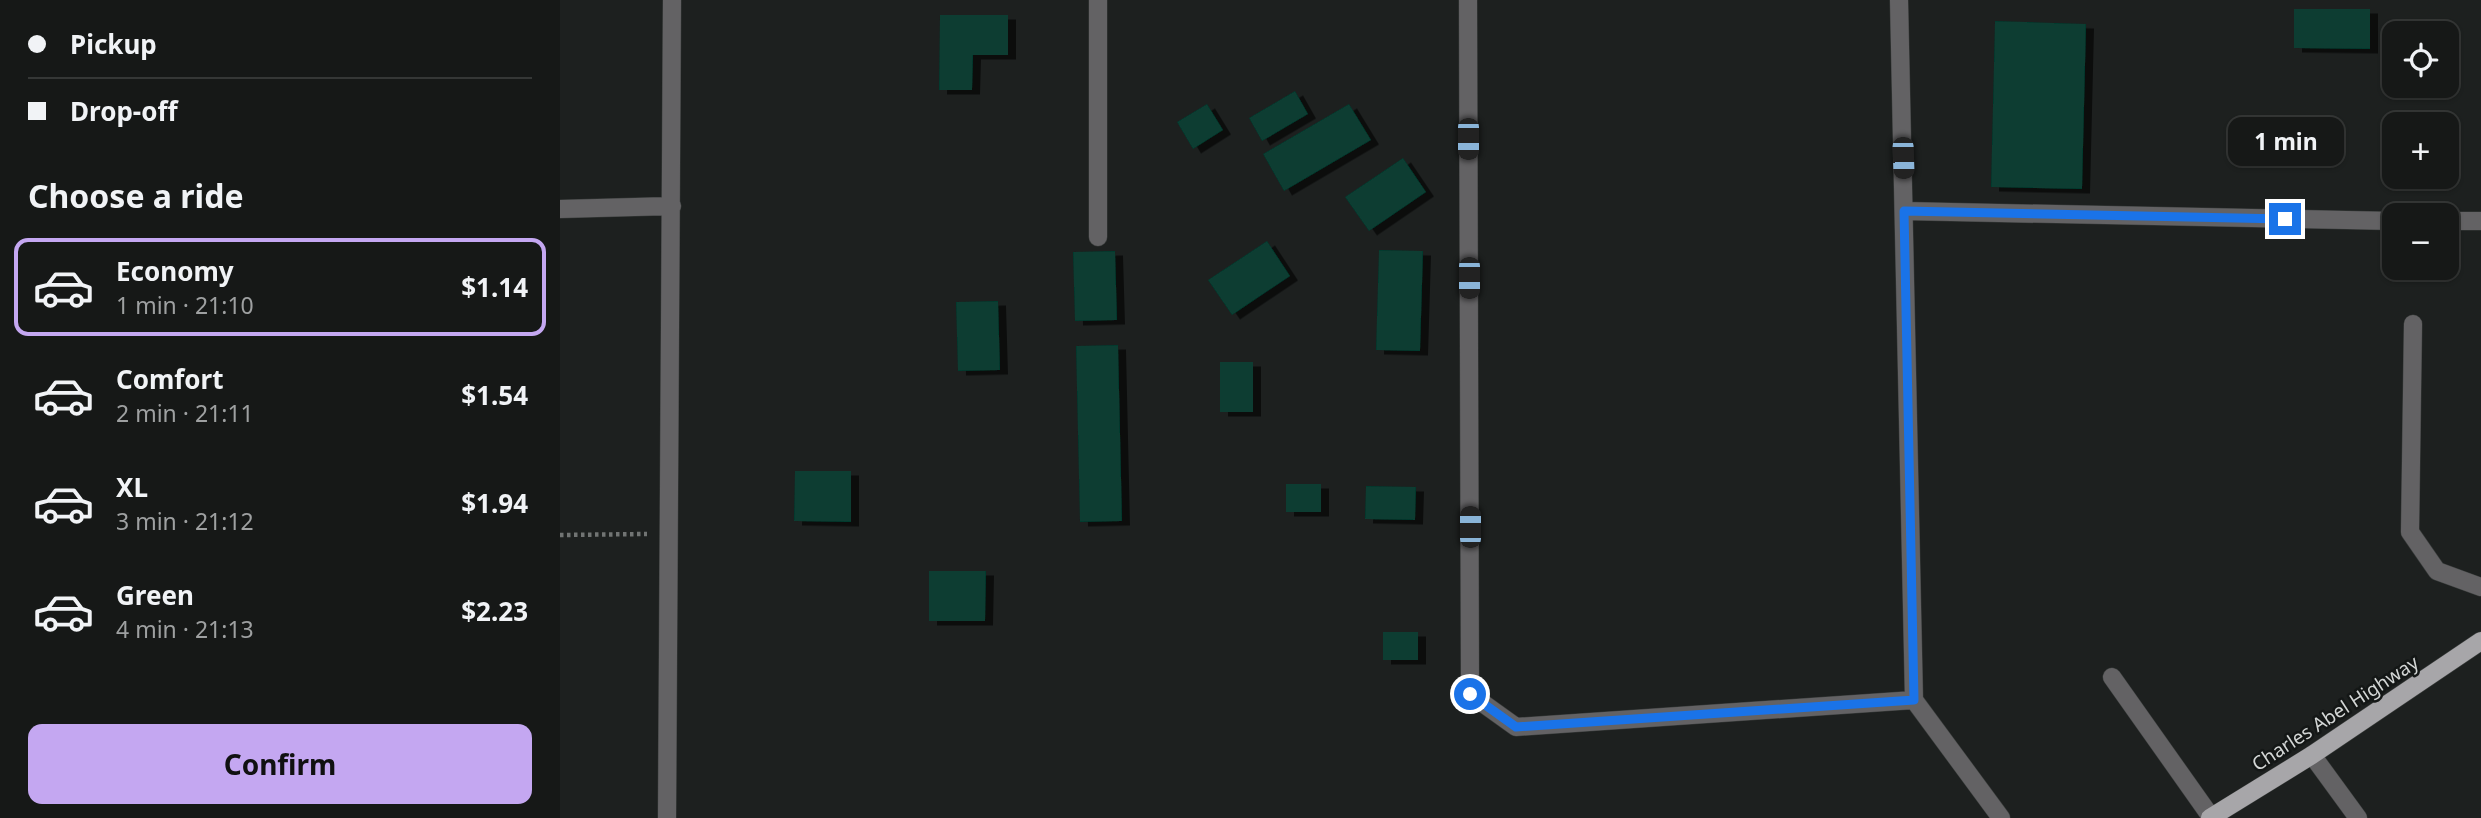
<!DOCTYPE html>
<html lang="en">
<head>
<meta charset="utf-8">
<style>
  body { margin:0; font-family:"Noto Sans",sans-serif; background:#232524; color:#f1f3f6; height:100vh; display:flex; flex-direction:column; font-size:26px; white-space:nowrap }
  * { box-sizing:border-box; margin:0 }
  p { font-size:23px; color:#9ea0a1 }
  .icon { flex:none; width:38px; height:38px; fill:none; stroke:currentColor; stroke-width:2; stroke-linecap:round; stroke-linejoin:round }
  .map { position:relative; flex:1; overflow:hidden }
  .side { display:flex; flex-direction:column; background:#161817; width:560px }
  .side>* { flex:none }
  .banner { display:grid; align-content:center; height:154px; padding:0 28px; background:#161817 }
  .fabs { position:absolute; left:1822px; top:21px; display:grid; gap:14px }
  .fabs a { display:grid; place-items:center; width:77px; height:77px; border-radius:14px; background:#161817; box-shadow:0 2px 5px #0004,0 0 0 2px #353736; font-size:35px }
  .end { position:absolute; width:32px; height:32px; margin:-16px; border:9px solid #1a73e8; background:#fff; box-shadow:0 0 0 4px #fff }
  .from { border-radius:50% }
  .bubble { position:absolute; height:49px; border-radius:14px; background:#161817; box-shadow:0 2px 5px #0004,0 0 0 2px #353736; font-size:23px; font-weight:700; line-height:49px; text-align:center }
  .car { position:absolute; width:21px; height:42px; margin:-21px -10px; border-radius:9px; box-shadow:0 0 5px 2px #0007; background:linear-gradient(#222 24%,#8ab4d8 0 40%,#222 0 76%,#8ab4d8 0 86%,#222 0) }
  .banner b { display:flex; align-items:center; gap:24px; height:66px; font-size:26px }
  .banner b+b { border-top:2px solid #353736 }
  .banner i { width:18px; height:18px; background:#f1f3f6 }
  ul { padding:0; list-style:none }
  li { display:flex; align-items:center; gap:21px; height:98px; margin:0 14px 10px; padding:0 14px; border:4px solid transparent; border-radius:14px }
  li div { flex:1 }
  li b { display:block; font-size:26px }
  li em { font-style:normal; font-weight:700 }
  li.selected { border-color:#c4a7f1 }
  li>.icon { width:63px; height:63px; stroke-width:1.5 }
  h2 { padding:0 28px; font-size:32px; line-height:84px }
  .primary-button { display:flex; gap:14px; margin-top:auto; padding:14px 28px }
  .primary-button a { flex:1; height:80px; border-radius:14px; background:#c4a7f1; color:#111; font-size:28px; font-weight:700; line-height:80px; text-align:center }
  main { display:flex; flex:1; min-height:0 }
  .map>svg:first-child { display:block }
  .building { fill:#073d30; filter:url(#shadow) }
  .lines { fill:none; stroke-linecap:round; stroke-linejoin:round }
  .minor-casing { stroke:#3a3d3c; stroke-width:19 }
  .major-casing { stroke:#3a3d3c; stroke-width:19 }
  .path { stroke:#717473; stroke-width:4.5; stroke-dasharray:3.5 3.5; stroke-linecap:butt }
  .minor { stroke:#636264; stroke-width:18 }
  .major { stroke:#a7a6a9; stroke-width:18 }
  .route { stroke:#1a73e8; stroke-width:9 }
  .labels { text-anchor:middle; dominant-baseline:central; stroke-width:5; stroke-linejoin:round; paint-order:stroke }
  .street-label { font-size:19px; fill:#d3d6d5; stroke:#141716 }
</style>
</head>
<body>
<main>
<section class="side">
<div class="banner">
<b><i class="from"></i>Pickup</b>
<b><i></i>Drop-off</b>
</div>
<h2>Choose a ride</h2>
<ul>
<li class="selected"><svg class="icon" aria-label="car" viewBox="0 0 24 24"><path d="M5 17H2v-5l4-1 3-4h7l3 4 3 1v5h-3M9 17h6M6 11h13"/><circle cx="7" cy="17" r="2"/><circle cx="17" cy="17" r="2"/></svg><div><b>Economy</b><p>1 min · 21:10</p></div><em>$1.14</em></li>
<li><svg class="icon" aria-label="car" viewBox="0 0 24 24"><path d="M5 17H2v-5l4-1 3-4h7l3 4 3 1v5h-3M9 17h6M6 11h13"/><circle cx="7" cy="17" r="2"/><circle cx="17" cy="17" r="2"/></svg><div><b>Comfort</b><p>2 min · 21:11</p></div><em>$1.54</em></li>
<li><svg class="icon" aria-label="car" viewBox="0 0 24 24"><path d="M5 17H2v-5l4-1 3-4h7l3 4 3 1v5h-3M9 17h6M6 11h13"/><circle cx="7" cy="17" r="2"/><circle cx="17" cy="17" r="2"/></svg><div><b>XL</b><p>3 min · 21:12</p></div><em>$1.94</em></li>
<li><svg class="icon" aria-label="car" viewBox="0 0 24 24"><path d="M5 17H2v-5l4-1 3-4h7l3 4 3 1v5h-3M9 17h6M6 11h13"/><circle cx="7" cy="17" r="2"/><circle cx="17" cy="17" r="2"/></svg><div><b>Green</b><p>4 min · 21:13</p></div><em>$2.23</em></li>
</ul>
<div class="primary-button"><a>Confirm</a></div>
</section>
<div class="map">
<svg width="1921" height="818" viewBox="0 0 1921 818">
  <defs>
    <filter id="shadow"><feDropShadow dx="8" dy="4.5" stdDeviation="0" flood-color="#0009"/></filter>
  </defs>
  <rect width="100%" height="100%" fill="#1d201f"/>
  <path class="building" d="M1734,9H1810V49L1734,48Z
    M380,15H448V55H413L412,90H379Z
    M1435,21L1526,24L1522,189L1431,187Z
    M735,91L748,114L702,141L689,118Z
    M647,104L663,130L633,149L617,122Z
    M789,104L811,140L724,191L703,154Z
    M843,158L866,192L809,231L785,197Z
    M707,241L730,276L672,315L648,280Z
    M819,250L863,251L860,351L816,350Z
    M555,251L557,320L515,321L513,252Z
    M438,301L440,370L398,371L396,302Z
    M558,345L562,521L520,522L516,346Z
    M660,362H693V412H660Z
    M235,471H291V522L234,521Z
    M726,484H761V512H726Z
    M806,486L856,487L855,520L805,519Z
    M369,571H426L425,621H369Z
    M823,632H858V660H823Z"/>
  <g class="lines">
    <defs>
      <path id="minor" d="M908,0L910,694L956,727L1354,700
        M1339,0L1354,700L1441,818
        M0,209L112,206
        M1344,211L1834,221
        M1886,221H1921
        M538,237V0
        M1853,324L1850,532L1877,571L1921,587
        M1552,677L1651,817
        M1752,755L1798,818
        M107,818L112,0"/>
      <path id="major" d="M1650,818L1752,755L1921,641"/>
    </defs>
    <use href="#minor" class="minor-casing"/>
    <use href="#major" class="major-casing"/>
    <path class="path" d="M0,535L87,534"/>
    <use href="#minor" class="minor"/>
    <use href="#major" class="major"/>
  </g>
  <g class="lines">
    <path class="route" d="M910,694L956,727L1354,700L1344,211L1725,219"/>
  </g>
  <g class="labels">
    <g class="street-label">
      <text transform="translate(1775 713) rotate(-33)">Charles Abel Highway</text>
    </g>
  </g>
</svg>
<div class="fabs">
<a><svg class="icon" aria-label="locate" viewBox="0 0 24 24"><circle cx="12" cy="12" r="6"/><path d="M12 2v4M12 18v4M2 12h4M18 12h4"/></svg></a>
<a>+</a>
<a>−</a>
</div>
<i class="end from" style="left:910px;top:694px"></i>
<i class="end" style="left:1725px;top:219px"></i>
<div class="bubble" style="left:1668px;top:117px;width:116px">1 min</div>
<i class="car" style="left:908px;top:139px;rotate:180deg"></i>
<i class="car" style="left:1343px;top:158px;rotate:178deg"></i>
<i class="car" style="left:909px;top:278px;rotate:180deg"></i>
<i class="car" style="left:910px;top:527px;rotate:0deg"></i>
</div>
</main>
</body>
</html>
